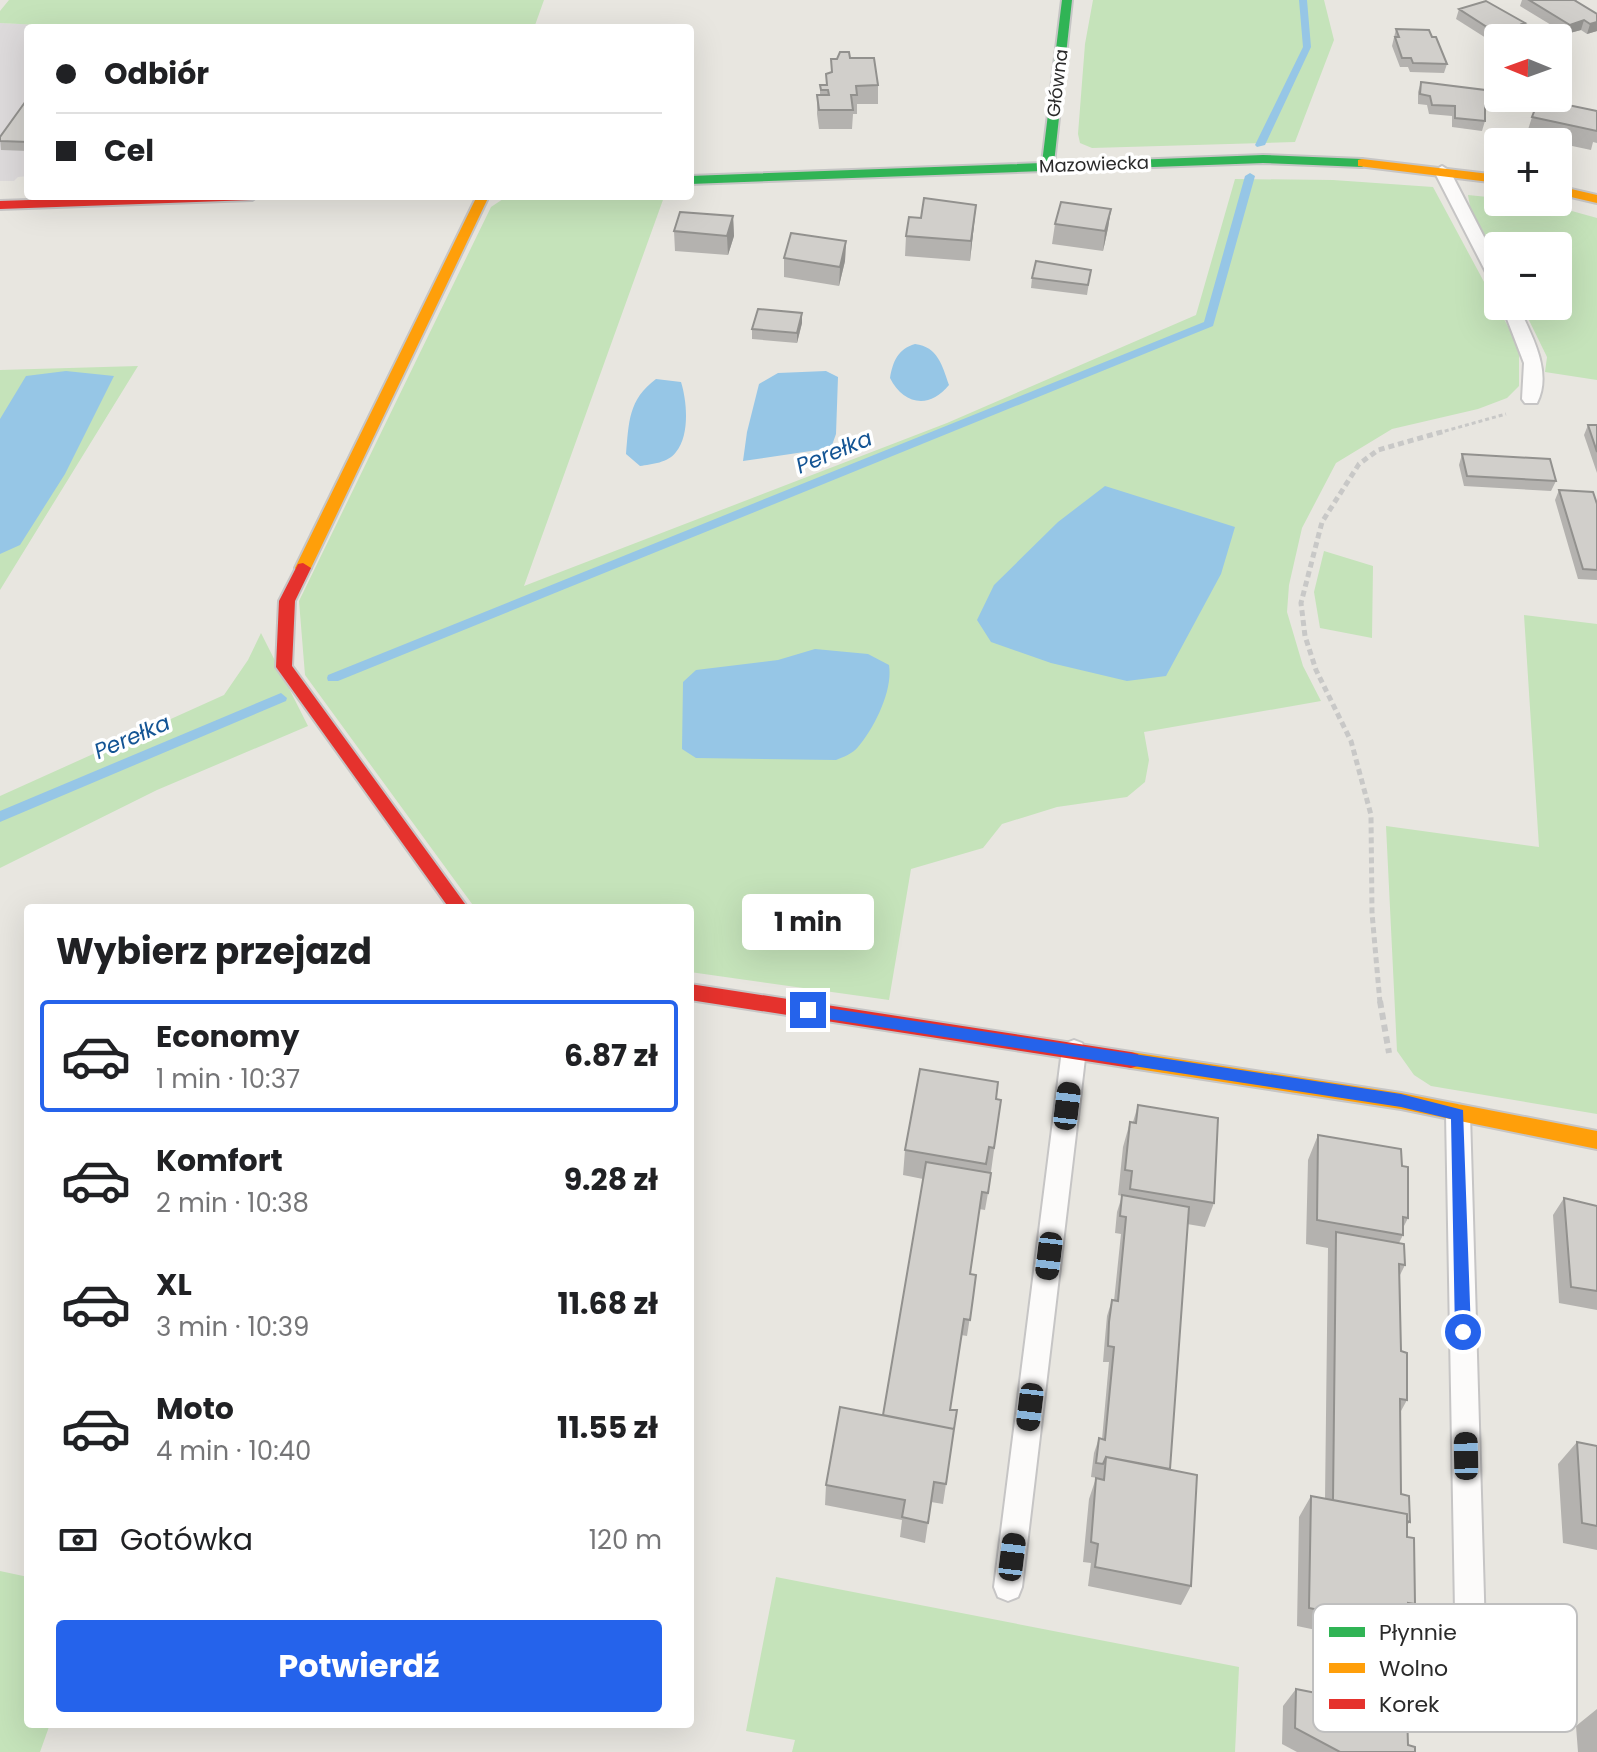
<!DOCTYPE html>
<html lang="pl">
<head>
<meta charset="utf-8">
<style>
  body { margin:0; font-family:Poppins,sans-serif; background:#f6f6f6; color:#202124; height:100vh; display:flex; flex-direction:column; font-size:30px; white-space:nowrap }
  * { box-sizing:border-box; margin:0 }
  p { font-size:26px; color:#757577 }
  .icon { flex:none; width:44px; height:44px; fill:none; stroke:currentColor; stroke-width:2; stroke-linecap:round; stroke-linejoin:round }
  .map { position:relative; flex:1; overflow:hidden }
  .side { position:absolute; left:24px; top:904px; width:670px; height:824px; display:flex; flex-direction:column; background:#fff; border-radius:8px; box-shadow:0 8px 32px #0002 }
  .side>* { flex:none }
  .hud { position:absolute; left:24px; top:24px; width:670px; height:176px; border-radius:8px; box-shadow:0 8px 32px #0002; display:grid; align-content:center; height:176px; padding:0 32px; background:#fff }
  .needle { width:52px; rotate:271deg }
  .fabs { position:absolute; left:1484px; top:24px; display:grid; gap:16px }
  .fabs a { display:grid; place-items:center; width:88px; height:88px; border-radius:8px; background:#fff; box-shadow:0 8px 32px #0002; font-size:40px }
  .end { position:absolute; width:36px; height:36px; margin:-18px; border:10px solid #2563eb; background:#fff; box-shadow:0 0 0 4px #fff }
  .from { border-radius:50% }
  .bubble { position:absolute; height:56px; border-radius:8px; background:#fff; box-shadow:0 8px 32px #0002; font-size:26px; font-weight:700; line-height:56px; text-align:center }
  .car { position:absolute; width:24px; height:48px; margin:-24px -12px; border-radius:10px; box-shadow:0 0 6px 2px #0007; background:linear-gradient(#222 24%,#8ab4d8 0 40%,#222 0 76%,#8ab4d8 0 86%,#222 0) }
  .hud b { display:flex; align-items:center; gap:28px; height:76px; font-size:30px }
  .hud b+b { border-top:2px solid #e0e0e0 }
  .hud i { width:20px; height:20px; background:#202124 }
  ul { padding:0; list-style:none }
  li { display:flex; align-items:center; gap:24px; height:112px; margin:0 16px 12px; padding:0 16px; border:4px solid transparent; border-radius:8px }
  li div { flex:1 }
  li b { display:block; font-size:30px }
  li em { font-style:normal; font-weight:700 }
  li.on { border-color:#2563eb }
  li>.icon { width:72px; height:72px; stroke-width:1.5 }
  h2 { padding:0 32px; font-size:36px; line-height:96px }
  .pay { display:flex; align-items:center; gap:20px; height:88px; padding:0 32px; font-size:30px }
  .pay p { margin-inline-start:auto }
  .cta { display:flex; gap:16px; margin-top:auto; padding:16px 32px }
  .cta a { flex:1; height:92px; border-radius:8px; background:#2563eb; color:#fff; font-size:32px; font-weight:700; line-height:92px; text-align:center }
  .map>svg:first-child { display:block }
  .industrial { fill:#dddadb }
  .green { fill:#c5e3ba }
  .water { fill:#96c6e6 }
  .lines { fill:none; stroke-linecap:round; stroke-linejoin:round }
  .stream { fill:#96c6e6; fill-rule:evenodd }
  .lane-casing { stroke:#c6c5c5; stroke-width:4 }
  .fast-casing { stroke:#c6c5c5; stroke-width:4 }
  .slow-casing { stroke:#c6c5c5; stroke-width:4 }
  .jam-casing { stroke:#c6c5c5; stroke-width:4 }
  .path-far2 { stroke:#c8c8c7; stroke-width:3; stroke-dasharray:4 3; stroke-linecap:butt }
  .path-far1 { stroke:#c8c8c7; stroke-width:5; stroke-dasharray:6 4; stroke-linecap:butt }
  .path { stroke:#c8c8c7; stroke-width:6; stroke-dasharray:7 5; stroke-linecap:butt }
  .lane { fill:#fcfbfa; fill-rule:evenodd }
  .fast { fill:#30b455; fill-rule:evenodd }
  .slow { fill:#ff9f0a; fill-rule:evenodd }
  .jam { fill:#e5322d; fill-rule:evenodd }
  .wall { fill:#b4b2af }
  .shaded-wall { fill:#92918e }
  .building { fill:#d1cfcb; stroke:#92918e; stroke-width:2 }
  .route { fill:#2563eb }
  .labels { text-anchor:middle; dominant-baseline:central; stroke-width:7; stroke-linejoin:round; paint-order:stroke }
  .far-street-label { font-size:18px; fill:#2a2a2a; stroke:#fff }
  .water-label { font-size:22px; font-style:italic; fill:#135494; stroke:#fff }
  .key { fill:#fff; stroke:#bfbfbf; stroke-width:2 }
  .key-label { font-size:22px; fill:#2a2a2a }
</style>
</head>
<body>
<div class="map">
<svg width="1597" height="1752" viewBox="0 0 1597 1752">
  <rect width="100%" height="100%" fill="#e8e6e0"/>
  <path class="industrial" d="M0,23L99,28H28V176L18,177L14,181H0Z"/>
  <path class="green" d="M9,0H544L534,28H99L0,23V11Z
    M1093,0H1324L1334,40L1295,142L1092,148L1080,143L1078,134L1085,44Z
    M1235,179L1333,180L1433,187L1519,347V386L1507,398L1478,409L1392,429L1336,463L1302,528L1289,585L1287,612L1303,666L1321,701L1144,732L1149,760L1145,782L1127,797L1057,807L1002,824L983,848L911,869L889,1000L690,972V908H475L305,675L299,601L491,207L503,199L664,197L524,586L947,423L1196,315Z
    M1468,195L1498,198V202L1543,203L1597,218V380L1545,372L1547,357L1522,306H1558V246H1498V265L1473,223Z
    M138,366L0,590V370Z
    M1324,551L1373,566L1372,638L1320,628L1314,592Z
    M1524,615L1597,624V1114L1431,1086L1414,1075L1397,1051L1386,826L1539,847Z
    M261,633L308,726L157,790L0,868V796L224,695L248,660Z
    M0,1571L28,1577V1724H50L40,1752H0Z
    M776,1577L1239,1667L1235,1752H792L795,1740L746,1731Z"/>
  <path class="water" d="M915,344C938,347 942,365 949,385C929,410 903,404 890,378C893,361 898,349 915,344Z
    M66,371L114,376L65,474L20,545L0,554V419L26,376Z
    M826,371L838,377L836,434L831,448L743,461L747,432L759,384L778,373Z
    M656,379L681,382C687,401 690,435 676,452C668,463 652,464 640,466L626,454C629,422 628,400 656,379Z
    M1105,486L1235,527L1221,574L1166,676L1127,681L1051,663L991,642L977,620L994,585L1058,522Z
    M815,649L868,654L889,665C893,690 875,727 858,747C853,753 844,757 836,760L696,758L682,749L683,682L696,670L778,660Z"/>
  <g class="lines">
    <path class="stream" d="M1299,0H1307L1311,47L1265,145L1257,147L1255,145L1303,47Z
      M1250,173L1255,176L1213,326L338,681H328L327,678L328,675L1204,322L1245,176Z
      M281,693L287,698L286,701L0,822V811Z"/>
    <defs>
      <path id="lane" d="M1442,166L1450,171L1498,264V285L1490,280L1434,171Z
        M1502,306H1518C1531,334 1553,372 1537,403H1525L1522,399L1524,363Z
        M1074,1040L1082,1043L1086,1050L1022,1587L1018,1597L1008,1601L998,1597L994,1587L1062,1050L1066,1043Z
        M1458,1104L1467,1107L1470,1114L1486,1666L1482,1677L1471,1681L1460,1677L1456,1666L1446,1114L1449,1107Z"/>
      <path id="fast" d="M1062,0H1072L1054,163L1263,155L1362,159L1368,163L1362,167L1263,163L690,184V176L1042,163Z"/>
      <path id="slow" d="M1362,159L1498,175V183L1358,166V160Z
        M1558,186L1597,195V203L1558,194Z
        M477,196H489L311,568L303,573L298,572L295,568Z
        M1131,1052L1401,1093L1597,1131V1149L1401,1109L1131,1068L1124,1066L1121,1060L1124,1054Z"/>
      <path id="jam" d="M147,196H258L252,200L0,209V201Z
        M303,563L311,568L295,601L292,666L468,908H449L276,667L279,601L298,564Z
        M690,984L1131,1052L1138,1054L1141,1060L1138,1066L1131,1068L690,1000Z"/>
    </defs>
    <use href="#lane" class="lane-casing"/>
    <use href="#fast" class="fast-casing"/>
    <use href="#slow" class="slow-casing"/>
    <use href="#jam" class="jam-casing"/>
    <path class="path-far2" d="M1438,433L1506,414"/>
    <path class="path-far1" d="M1380,1003L1372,913L1371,815L1351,741L1316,670L1305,636L1301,603L1322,522L1359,464L1378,450L1445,431"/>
    <path class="path" d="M1380,1001L1389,1053"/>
    <use href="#lane" class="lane"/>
    <use href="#fast" class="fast"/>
    <use href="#slow" class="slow"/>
    <use href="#jam" class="jam"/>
  </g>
  <path class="wall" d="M1522,0H1577L1576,2L1597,14V31L1587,34L1581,30L1566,34L1520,6Z
    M1459,9L1524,26L1541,36V38H1498V49L1485,43L1486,38L1456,19Z
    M1396,29L1432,37L1447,64L1444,73L1410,72L1408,67H1400L1392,46Z
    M850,58L878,85V104H857V114H853L852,129H819L817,114V95H820V85H826V74L831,72V59Z
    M1421,82L1485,121L1482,131L1452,127V116L1429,114L1427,105L1418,104V92Z
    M28,86V151L1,150L0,137L27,100L24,91Z
    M1597,111V143L1593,142L1591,150L1558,143V142L1526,136L1532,117Z
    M976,205L970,261L905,256L906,236L921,218Z
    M1111,209L1108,228L1103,251L1052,244L1055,224Z
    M733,216L734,236L728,255L675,251L674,231Z
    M846,241L845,261L839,286L784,277V258Z
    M1091,270L1087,295L1031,288L1032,278Z
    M802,323L797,343L752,339V329Z
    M1588,425H1597V473L1584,435Z
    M1462,454L1556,481L1551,491L1464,486L1459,465Z
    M1559,490L1597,504V580L1578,579L1555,500Z
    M996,1099L1001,1100L988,1193L985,1210L979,1209L970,1274L973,1298L967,1336L961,1335L950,1410L946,1484L943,1504L931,1502L925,1543L900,1537L902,1520L825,1505L826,1485L883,1415L923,1179L903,1175L905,1150Z
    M1138,1105L1214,1203L1205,1227L1187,1224L1170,1469L1191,1586L1181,1605L1088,1586L1091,1563L1083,1562L1089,1499L1096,1478H1098L1091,1477L1094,1453L1099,1438L1102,1439L1109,1362H1103L1105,1338L1107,1316L1112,1300L1114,1301L1121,1234L1115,1233L1117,1212L1122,1196L1118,1195L1123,1147L1130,1122H1133Z
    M1318,1135L1402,1166L1408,1218L1403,1228V1235L1399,1243L1405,1265L1400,1275L1401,1351L1407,1400L1401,1411V1494L1410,1522L1407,1525V1537L1415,1604L1408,1613V1628L1393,1646L1297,1626L1299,1517L1311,1496L1325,1499L1328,1248L1306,1244L1308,1160Z
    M1564,1198L1597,1206V1310L1559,1303L1553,1215Z
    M1577,1442L1597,1446V1550L1563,1543L1558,1464Z
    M1296,1689L1408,1745L1415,1752H1297L1282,1744L1283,1706Z
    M1597,1709V1752H1578L1576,1726Z"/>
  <path class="shaded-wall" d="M1584,20L1581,30L1566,34L1570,25Z
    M1597,22V31L1587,34L1590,24Z
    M976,205L974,225L970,261L971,241Z
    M1111,209L1108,228L1103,251L1105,231Z
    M733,216L734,236L728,255L727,236Z
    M846,241L845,261L839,286L840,267Z
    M802,313V323L797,343V333Z"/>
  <path class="building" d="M1529,0H1574L1597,14V22L1590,24L1584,20L1570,25Z
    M1486,1L1525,23L1522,24L1541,36L1535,38H1498L1488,33L1493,31L1459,9Z
    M1396,29L1429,30L1432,37H1436L1447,64L1413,63L1411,58H1402L1395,37H1399Z
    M840,52H849L850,58H874L878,85L856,86L857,95H851L853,110H819L817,95H829L828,90H821L820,85H827L826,74L832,72L831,59H837Z
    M1421,82L1485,90V121L1455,118V106L1432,105L1430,96L1420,94Z
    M28,98V142L0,141V137Z
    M1539,99L1597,111V131L1532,117Z
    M924,198L976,205L971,241L906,236L909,217L921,218Z
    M1061,202L1111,209L1105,231L1055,224Z
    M680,212L733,216L727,236L674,231Z
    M791,233L846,241L840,267L784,258Z
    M1036,261L1091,270L1088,285L1032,278Z
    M758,309L802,313L797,333L752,329Z
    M1588,425H1597V452Z
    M1462,454L1550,459L1556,481L1467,476Z
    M1559,490L1593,492L1597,504V570L1583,569Z
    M920,1069L998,1082L996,1099L1001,1100L994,1148L989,1147L986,1164L905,1150Z
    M1138,1105L1218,1118L1214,1203L1130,1189L1132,1171L1125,1170L1130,1122L1136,1123Z
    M1318,1135L1401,1149L1402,1166L1408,1167V1218L1403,1217V1235L1317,1220Z
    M926,1162L991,1173L988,1193L982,1192L970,1274L976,1275L973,1298L970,1320L964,1319L950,1410H957L954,1429L883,1415Z
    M1122,1195L1189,1207L1170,1469L1106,1457L1103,1464L1096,1463L1099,1438L1105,1440L1114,1347L1108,1346L1109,1322L1112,1300L1118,1301L1126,1217L1120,1216Z
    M1564,1198L1597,1206V1291L1571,1287Z
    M1336,1232L1404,1244L1405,1265L1399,1264L1401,1351L1407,1353V1400L1400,1399L1401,1494L1409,1496L1410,1522L1407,1521V1514L1333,1500Z
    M840,1407L954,1429L946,1484L934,1482L928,1523L902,1517L905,1500L826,1485Z
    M1577,1442L1597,1446V1526L1582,1523Z
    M1106,1457L1197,1475L1191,1586L1095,1567L1098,1544L1091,1542L1096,1478L1104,1480Z
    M1311,1496L1407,1514V1537L1414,1538L1415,1604L1408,1603V1628L1309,1608Z
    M1296,1689L1407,1711L1408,1745L1415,1747V1752H1340L1295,1728Z"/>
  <path class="route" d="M808,1005L1401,1094L1463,1110L1471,1332L1469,1337H1457L1455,1332L1451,1119L1401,1107L808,1016L801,1010Z"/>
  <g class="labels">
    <g class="far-street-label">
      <text transform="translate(1057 83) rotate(-83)">Główna</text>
      <text transform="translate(1094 164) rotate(-2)">Mazowiecka</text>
    </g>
    <g class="water-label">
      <text transform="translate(834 452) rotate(-22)">Perełka</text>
      <text transform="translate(132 737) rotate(-23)">Perełka</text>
    </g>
  </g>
  <rect x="1313" y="1604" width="264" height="128" rx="12" class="key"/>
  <rect x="1329" y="1627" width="36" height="10" fill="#30b455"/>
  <rect x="1329" y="1663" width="36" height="10" fill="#ff9f0a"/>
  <rect x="1329" y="1699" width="36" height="10" fill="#e5322d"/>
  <g class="key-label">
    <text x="1379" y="1640">Płynnie</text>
    <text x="1379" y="1676">Wolno</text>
    <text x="1379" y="1712">Korek</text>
  </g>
</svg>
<div class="fabs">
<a><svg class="needle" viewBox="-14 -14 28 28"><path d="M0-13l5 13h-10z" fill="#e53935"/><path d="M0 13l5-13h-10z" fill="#757577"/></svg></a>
<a>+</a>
<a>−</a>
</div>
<i class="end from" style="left:1463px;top:1332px"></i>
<i class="end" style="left:808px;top:1010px"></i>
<div class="bubble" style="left:742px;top:894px;width:132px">1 min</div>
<i class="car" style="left:1067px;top:1106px;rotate:7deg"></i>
<i class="car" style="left:1049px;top:1256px;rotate:187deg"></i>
<i class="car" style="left:1030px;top:1407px;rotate:187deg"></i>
<i class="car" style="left:1466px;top:1456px;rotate:359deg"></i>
<i class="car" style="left:1012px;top:1557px;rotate:7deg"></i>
<div class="hud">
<b><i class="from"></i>Odbiór</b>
<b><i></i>Cel</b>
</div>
<section class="side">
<h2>Wybierz przejazd</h2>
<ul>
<li class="on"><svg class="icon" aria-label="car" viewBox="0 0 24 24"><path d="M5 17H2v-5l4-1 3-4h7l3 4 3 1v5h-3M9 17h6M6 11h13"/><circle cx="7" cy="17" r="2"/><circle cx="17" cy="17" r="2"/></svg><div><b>Economy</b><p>1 min · 10:37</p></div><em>6.87 zł</em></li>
<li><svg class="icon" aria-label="car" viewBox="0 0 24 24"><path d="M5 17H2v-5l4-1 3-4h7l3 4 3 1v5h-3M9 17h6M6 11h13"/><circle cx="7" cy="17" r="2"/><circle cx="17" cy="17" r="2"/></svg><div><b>Komfort</b><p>2 min · 10:38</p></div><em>9.28 zł</em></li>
<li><svg class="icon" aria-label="car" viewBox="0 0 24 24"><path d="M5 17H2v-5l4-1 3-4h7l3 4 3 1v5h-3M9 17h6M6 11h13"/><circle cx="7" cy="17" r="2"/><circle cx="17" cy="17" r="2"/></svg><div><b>XL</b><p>3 min · 10:39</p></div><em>11.68 zł</em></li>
<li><svg class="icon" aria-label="car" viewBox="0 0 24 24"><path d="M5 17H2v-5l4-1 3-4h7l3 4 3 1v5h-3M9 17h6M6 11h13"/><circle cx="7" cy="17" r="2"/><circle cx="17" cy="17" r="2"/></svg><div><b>Moto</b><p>4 min · 10:40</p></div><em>11.55 zł</em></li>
</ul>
<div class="pay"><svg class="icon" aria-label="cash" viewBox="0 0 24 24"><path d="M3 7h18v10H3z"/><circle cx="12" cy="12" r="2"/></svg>Gotówka<p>120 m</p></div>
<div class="cta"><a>Potwierdź</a></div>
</section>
</div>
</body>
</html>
